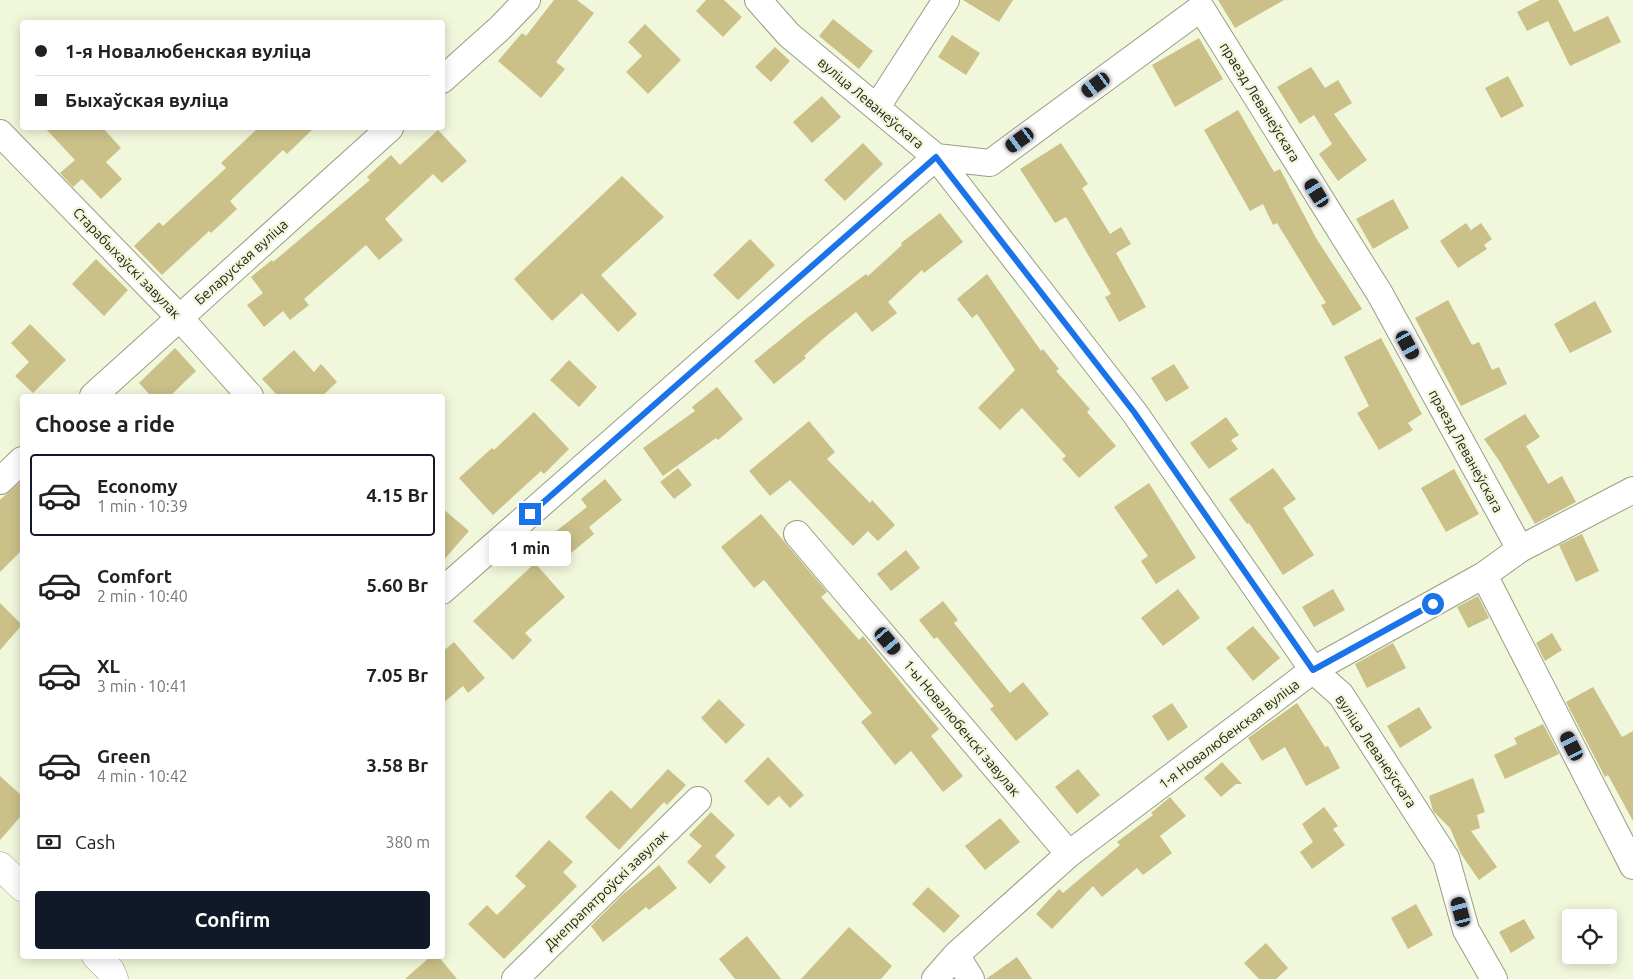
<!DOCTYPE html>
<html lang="en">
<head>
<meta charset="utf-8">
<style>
  body { margin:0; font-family:Ubuntu,sans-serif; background:#f2f2f2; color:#222; height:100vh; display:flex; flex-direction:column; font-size:19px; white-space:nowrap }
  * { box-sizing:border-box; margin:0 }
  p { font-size:16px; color:#767676 }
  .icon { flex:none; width:28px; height:28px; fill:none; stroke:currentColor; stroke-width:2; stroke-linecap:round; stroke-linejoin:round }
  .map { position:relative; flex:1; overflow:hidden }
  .side { position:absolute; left:20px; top:394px; width:425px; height:565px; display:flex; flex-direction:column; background:#fff; border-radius:5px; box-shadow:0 2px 12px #0003 }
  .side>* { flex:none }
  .hud { position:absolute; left:20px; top:20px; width:425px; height:110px; border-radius:5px; box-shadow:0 2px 12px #0003; display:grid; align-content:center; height:110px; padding:0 15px; background:#fff }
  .buttons { position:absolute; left:1562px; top:909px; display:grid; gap:10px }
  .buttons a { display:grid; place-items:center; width:55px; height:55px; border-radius:5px; background:#fff; box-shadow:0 2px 12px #0003; font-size:25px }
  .end { position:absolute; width:22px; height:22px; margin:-11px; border:6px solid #1a73e8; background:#fff; box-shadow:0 0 0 2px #fff }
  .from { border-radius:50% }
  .bubble { position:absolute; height:35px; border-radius:5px; background:#fff; box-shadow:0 2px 12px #0003; font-size:16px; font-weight:700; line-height:35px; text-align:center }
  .car { position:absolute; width:15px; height:30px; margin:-15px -8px; border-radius:6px; box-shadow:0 0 4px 1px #0007; background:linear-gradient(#222 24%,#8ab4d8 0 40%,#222 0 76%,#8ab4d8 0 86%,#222 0) }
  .hud b { display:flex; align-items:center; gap:18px; height:48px; font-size:19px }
  .hud b+b { border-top:1px solid #e0e0e0 }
  .hud i { width:12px; height:12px; background:#222 }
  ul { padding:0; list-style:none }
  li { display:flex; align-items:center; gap:15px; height:82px; margin:0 10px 8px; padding:0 5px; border:2px solid transparent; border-radius:5px }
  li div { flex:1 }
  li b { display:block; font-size:19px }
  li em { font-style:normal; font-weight:700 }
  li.active { border-color:#111827 }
  li>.icon { width:45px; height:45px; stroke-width:1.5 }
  h2 { padding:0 15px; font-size:22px; line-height:60px }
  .pay { display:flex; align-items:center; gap:12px; height:55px; padding:0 15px; font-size:19px }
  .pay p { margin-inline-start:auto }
  .action { display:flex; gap:10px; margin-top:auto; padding:10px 15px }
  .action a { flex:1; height:58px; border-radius:5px; background:#111827; color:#fff; font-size:20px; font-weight:700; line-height:58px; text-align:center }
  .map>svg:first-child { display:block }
  .building { fill:#cac088 }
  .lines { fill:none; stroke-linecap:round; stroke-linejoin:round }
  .minor-casing { stroke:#989e84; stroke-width:28 }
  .secondary-casing { stroke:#989e84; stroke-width:29 }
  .minor { stroke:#fff; stroke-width:26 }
  .secondary { stroke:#fff; stroke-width:28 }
  .route { stroke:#1a73e8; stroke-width:6 }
  .labels { text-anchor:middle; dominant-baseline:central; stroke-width:4.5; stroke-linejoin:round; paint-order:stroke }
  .street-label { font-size:14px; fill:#1d1f15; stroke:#f0f7db }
</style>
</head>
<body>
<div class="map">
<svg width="1633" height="979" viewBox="0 0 1633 979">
  <rect width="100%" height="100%" fill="#f0f7db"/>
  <path class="building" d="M554,0H577L594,13L556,62L565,69L541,98L498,61L522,33L526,36Z
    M706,0H724L742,17L723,37L696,11Z
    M963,0H1013L999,22Z
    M1218,0H1284L1235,28Z
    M1540,0H1558L1574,32L1608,16L1621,42L1570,66L1548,21L1527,31L1517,12Z
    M833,19L873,51L859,69L819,36Z
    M645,24L681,60L648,94L626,72L642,56L628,42Z
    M952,35L980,53L966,75L938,57Z
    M1199,38L1223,79L1175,107L1152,65Z
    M775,47L790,61L771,82L755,67Z
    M1311,67L1325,88L1338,80L1352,103L1334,114L1367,160L1338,181L1319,154L1332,144L1314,115L1300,124L1277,87Z
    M1508,76L1524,106L1501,118L1485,88Z
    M822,96L841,117L812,143L793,122Z
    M1238,110L1274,172L1280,169L1316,238L1362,309L1333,326L1321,305L1326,303L1277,223L1273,225L1263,204L1250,211L1204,130Z
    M45,128H103L121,148L106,162L122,179L101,199L82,179L73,187L60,173L75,160Z
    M258,128H314L287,154L283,150L230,201L237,209L211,233L209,231L162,275L134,246L159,222L163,226L226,168L221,163Z
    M438,130L467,161L442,183L433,174L385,219L403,240L379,260L366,245L304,299L309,305L290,320L283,311L264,327L247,305L263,293L251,277L272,260L273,262L370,180L367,177L391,155L400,165Z
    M863,143L883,164L845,201L824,180Z
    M1061,143L1088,184L1082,188L1110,234L1121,227L1131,244L1116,253L1146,307L1119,322L1105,297L1111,294L1066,217L1055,223L1020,169Z
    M622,176L664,217L601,275L637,314L618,332L582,293L552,321L514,279Z
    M1393,199L1409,228L1373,249L1356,219Z
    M940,213L963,242L924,273L922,270L888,302L897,313L872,332L856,312L824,338L804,356L806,358L774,384L754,361L807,318L866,274L868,276L902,245L901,243Z
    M1466,223L1471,230L1481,223L1492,239L1484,245L1487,249L1458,268L1440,241Z
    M750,239L775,265L738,300L713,275Z
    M96,259L128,290L104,316L72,284Z
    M987,274L1041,351L1043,349L1059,369L1056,371L1090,409L1087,412L1116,446L1079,478L1062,459L1066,456L1022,408L1000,430L978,408L1015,370L977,314L972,318L957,299Z
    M1448,300L1472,345L1479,342L1492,370L1499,367L1507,384L1461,406L1415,318Z
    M1595,301L1612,332L1570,353L1554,324Z
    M30,324L66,360L33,393L15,376L29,362L11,343Z
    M1381,338L1422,414L1408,423L1413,430L1379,450L1357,413L1369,406L1344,357Z
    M175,348L196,371L170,396H151L139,383Z
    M294,350L314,372L321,364L337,382L322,396H278L262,379Z
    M569,360L597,387L579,407L550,380Z
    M1174,364L1189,388L1166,402L1151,378Z
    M717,387L743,419L718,440L716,438L663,476L643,448L695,411L692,407Z
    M534,412L569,449L544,474L541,471L493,515L459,478L492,448L494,450Z
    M1525,414L1540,437L1526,446L1548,484L1562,476L1576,502L1535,524L1500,462L1484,439Z
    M1226,417L1239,435L1231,440L1238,449L1209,469L1190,443Z
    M809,421L835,452L827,459L870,503L872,500L895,525L878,541L868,531L853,546L790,480L770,496L749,471Z
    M678,468L692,485L674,499L660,482Z
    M1273,468L1296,499L1283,508L1314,555L1283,575L1249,523L1247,524L1229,499Z
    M1454,469L1479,514L1446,532L1421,488Z
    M605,479L622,500L589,527L594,534L571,553L555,532L587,507L581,499Z
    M22,480V550L0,572V500Z
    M1149,483L1196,558L1156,584L1141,561L1148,556L1114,507Z
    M442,508L469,531L442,562Z
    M761,514L827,592L821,597L859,640L863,636L939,729L931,736L963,776L943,792L911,751L895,765L861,722L872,713L821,650L764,580L754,588L721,547Z
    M1582,534L1599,571L1576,582L1559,545Z
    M906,550L920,568L891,591L877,574Z
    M535,563L565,597L525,633L532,640L513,660L473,621Z
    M1178,589L1200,618L1163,646L1141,618Z
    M1333,589L1345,610L1314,627L1302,607Z
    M1478,596L1489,618L1468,628L1457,607Z
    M943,601L958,620L954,623L1010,693L1023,682L1049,714L1016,741L990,709L994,706L937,637L934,639L919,620Z
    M0,603L22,625L0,650Z
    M1253,626L1280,658L1253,681L1226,648Z
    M1552,633L1562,650L1545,661L1536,643Z
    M454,642L485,678L468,693L463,686L442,704V652Z
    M1393,643L1406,668L1367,688L1355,664Z
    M1593,687L1622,737L1633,731V821L1608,775L1605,777L1566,702Z
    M719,699L745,725L726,744L701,718Z
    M1172,703L1188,727L1168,741L1152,716Z
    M1297,703L1325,747L1328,746L1340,768L1306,786L1285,747L1262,761L1248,738Z
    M1419,707L1432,728L1400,748L1387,726Z
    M1543,724L1559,754L1505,779L1494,755L1517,744L1514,738Z
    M768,757L804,795L790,808L779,796L768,806L744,781Z
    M1222,762L1242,784H1236L1221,797L1204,778Z
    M668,769L686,785L667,805L664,802L619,850L585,817L611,790L631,809Z
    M1078,769L1100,795L1077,814L1055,787Z
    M0,776L22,796V815L0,840Z
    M1473,778L1485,812L1477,815L1480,828L1471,831L1497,867L1479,880L1461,854L1450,828L1433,811L1429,796Z
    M1170,797L1186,816L1160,836L1172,853L1143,875L1137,868L1102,897L1093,886L1052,929L1036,914L1059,889L1063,893L1120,845L1117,842L1153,815L1151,813Z
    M1324,807L1338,826L1333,829L1345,845L1312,869L1300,852L1313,842L1302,824Z
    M711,812L735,835L715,856L726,867L710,884L687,862L702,846L689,835Z
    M1000,818L1020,842L985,870L965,846Z
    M549,840L573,862L563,872L577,886L504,959L468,924L487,905L497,915L526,886L515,876Z
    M659,865L677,888L649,910L646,907L603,942L591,926L622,895Z
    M928,887L960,916L944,933L912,904Z
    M1416,904L1433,935L1408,949L1391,918Z
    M1524,919L1535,938L1511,953L1499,932Z
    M849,927L892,966L881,979H801Z
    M747,936L781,979H735L719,959Z
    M1266,943L1288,968L1276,979H1259L1244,963Z
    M431,956H438L457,979H405Z
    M1017,957L1032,979H986Z"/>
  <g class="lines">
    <defs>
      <path id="minor" d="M758,0L789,35L936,157L1134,412L1313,670L1341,695L1446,858L1466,930L1494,979
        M442,80L500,28L527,0
        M877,107L946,0
        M0,133L179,317L250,396
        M93,396L390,128
        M0,481L22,460
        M797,534L1069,854
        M1484,575L1633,866
        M442,591L936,157L990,163L1201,8L1380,294L1520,549
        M956,955L971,979
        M515,979L698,800
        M935,979L956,955L1069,854L1313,670L1484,575L1520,549L1633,490"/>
      <path id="secondary" d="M0,866L22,887
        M96,956L110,970L114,979"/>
    </defs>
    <use href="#minor" class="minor-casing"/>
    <use href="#secondary" class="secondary-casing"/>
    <use href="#minor" class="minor"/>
    <use href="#secondary" class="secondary"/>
  </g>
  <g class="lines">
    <path class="route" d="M530,514L936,157L1134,412L1313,670L1433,604"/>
  </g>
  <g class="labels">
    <g class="street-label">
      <text transform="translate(1260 102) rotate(58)">праезд Леванеўскага</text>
      <text transform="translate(871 103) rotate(40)">вуліца Леванеўскага</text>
      <text transform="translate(241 262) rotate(-42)">Беларуская вуліца</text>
      <text transform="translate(127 263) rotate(46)">Старабыхаўскі завулак</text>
      <text transform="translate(1466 451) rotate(61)">праезд Леванеўскага</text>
      <text transform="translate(962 728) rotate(50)">1-ы Новалюбенскі завулак</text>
      <text transform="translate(1229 734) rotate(-37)">1-я Новалюбенская вуліца</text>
      <text transform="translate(1376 751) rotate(56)">вуліца Леванеўскага</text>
      <text transform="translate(606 890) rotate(-44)">Днепрапятроўскі завулак</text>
    </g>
  </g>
</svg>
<div class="buttons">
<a><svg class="icon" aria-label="locate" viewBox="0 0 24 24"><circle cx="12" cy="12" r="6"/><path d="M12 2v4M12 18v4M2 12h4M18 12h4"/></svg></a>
</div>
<i class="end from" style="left:1433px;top:604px"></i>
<i class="end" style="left:530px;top:514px"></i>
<div class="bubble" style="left:489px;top:531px;width:82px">1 min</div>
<i class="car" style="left:1096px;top:85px;rotate:234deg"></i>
<i class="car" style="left:1020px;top:140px;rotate:234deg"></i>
<i class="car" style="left:1317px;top:193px;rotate:328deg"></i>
<i class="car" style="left:1408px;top:345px;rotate:151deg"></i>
<i class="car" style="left:888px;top:641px;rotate:140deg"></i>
<i class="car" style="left:1572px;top:746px;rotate:333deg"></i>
<i class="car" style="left:1461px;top:912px;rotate:345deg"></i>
<div class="hud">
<b><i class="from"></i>1-я Новалюбенская вуліца</b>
<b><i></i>Быхаўская вуліца</b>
</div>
<section class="side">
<h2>Choose a ride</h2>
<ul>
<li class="active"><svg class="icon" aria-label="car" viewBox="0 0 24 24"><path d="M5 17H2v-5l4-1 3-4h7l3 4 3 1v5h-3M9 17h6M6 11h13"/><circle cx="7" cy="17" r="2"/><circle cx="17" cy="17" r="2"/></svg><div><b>Economy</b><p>1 min · 10:39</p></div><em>4.15 Br</em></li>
<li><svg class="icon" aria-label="car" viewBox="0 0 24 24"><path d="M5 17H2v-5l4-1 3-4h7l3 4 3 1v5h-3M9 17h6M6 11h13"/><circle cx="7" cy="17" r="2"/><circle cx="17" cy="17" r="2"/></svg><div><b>Comfort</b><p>2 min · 10:40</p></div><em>5.60 Br</em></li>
<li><svg class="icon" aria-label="car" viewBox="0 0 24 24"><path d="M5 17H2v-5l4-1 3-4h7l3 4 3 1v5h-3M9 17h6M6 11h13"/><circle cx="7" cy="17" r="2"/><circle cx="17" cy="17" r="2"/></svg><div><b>XL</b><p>3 min · 10:41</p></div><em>7.05 Br</em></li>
<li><svg class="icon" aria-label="car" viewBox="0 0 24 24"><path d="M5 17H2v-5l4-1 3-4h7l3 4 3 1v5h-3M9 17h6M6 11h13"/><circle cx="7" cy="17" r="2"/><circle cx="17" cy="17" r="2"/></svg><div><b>Green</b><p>4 min · 10:42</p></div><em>3.58 Br</em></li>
</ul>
<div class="pay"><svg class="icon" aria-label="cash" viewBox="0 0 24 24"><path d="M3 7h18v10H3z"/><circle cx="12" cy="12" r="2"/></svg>Cash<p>380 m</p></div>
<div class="action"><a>Confirm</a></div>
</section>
</div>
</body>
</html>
